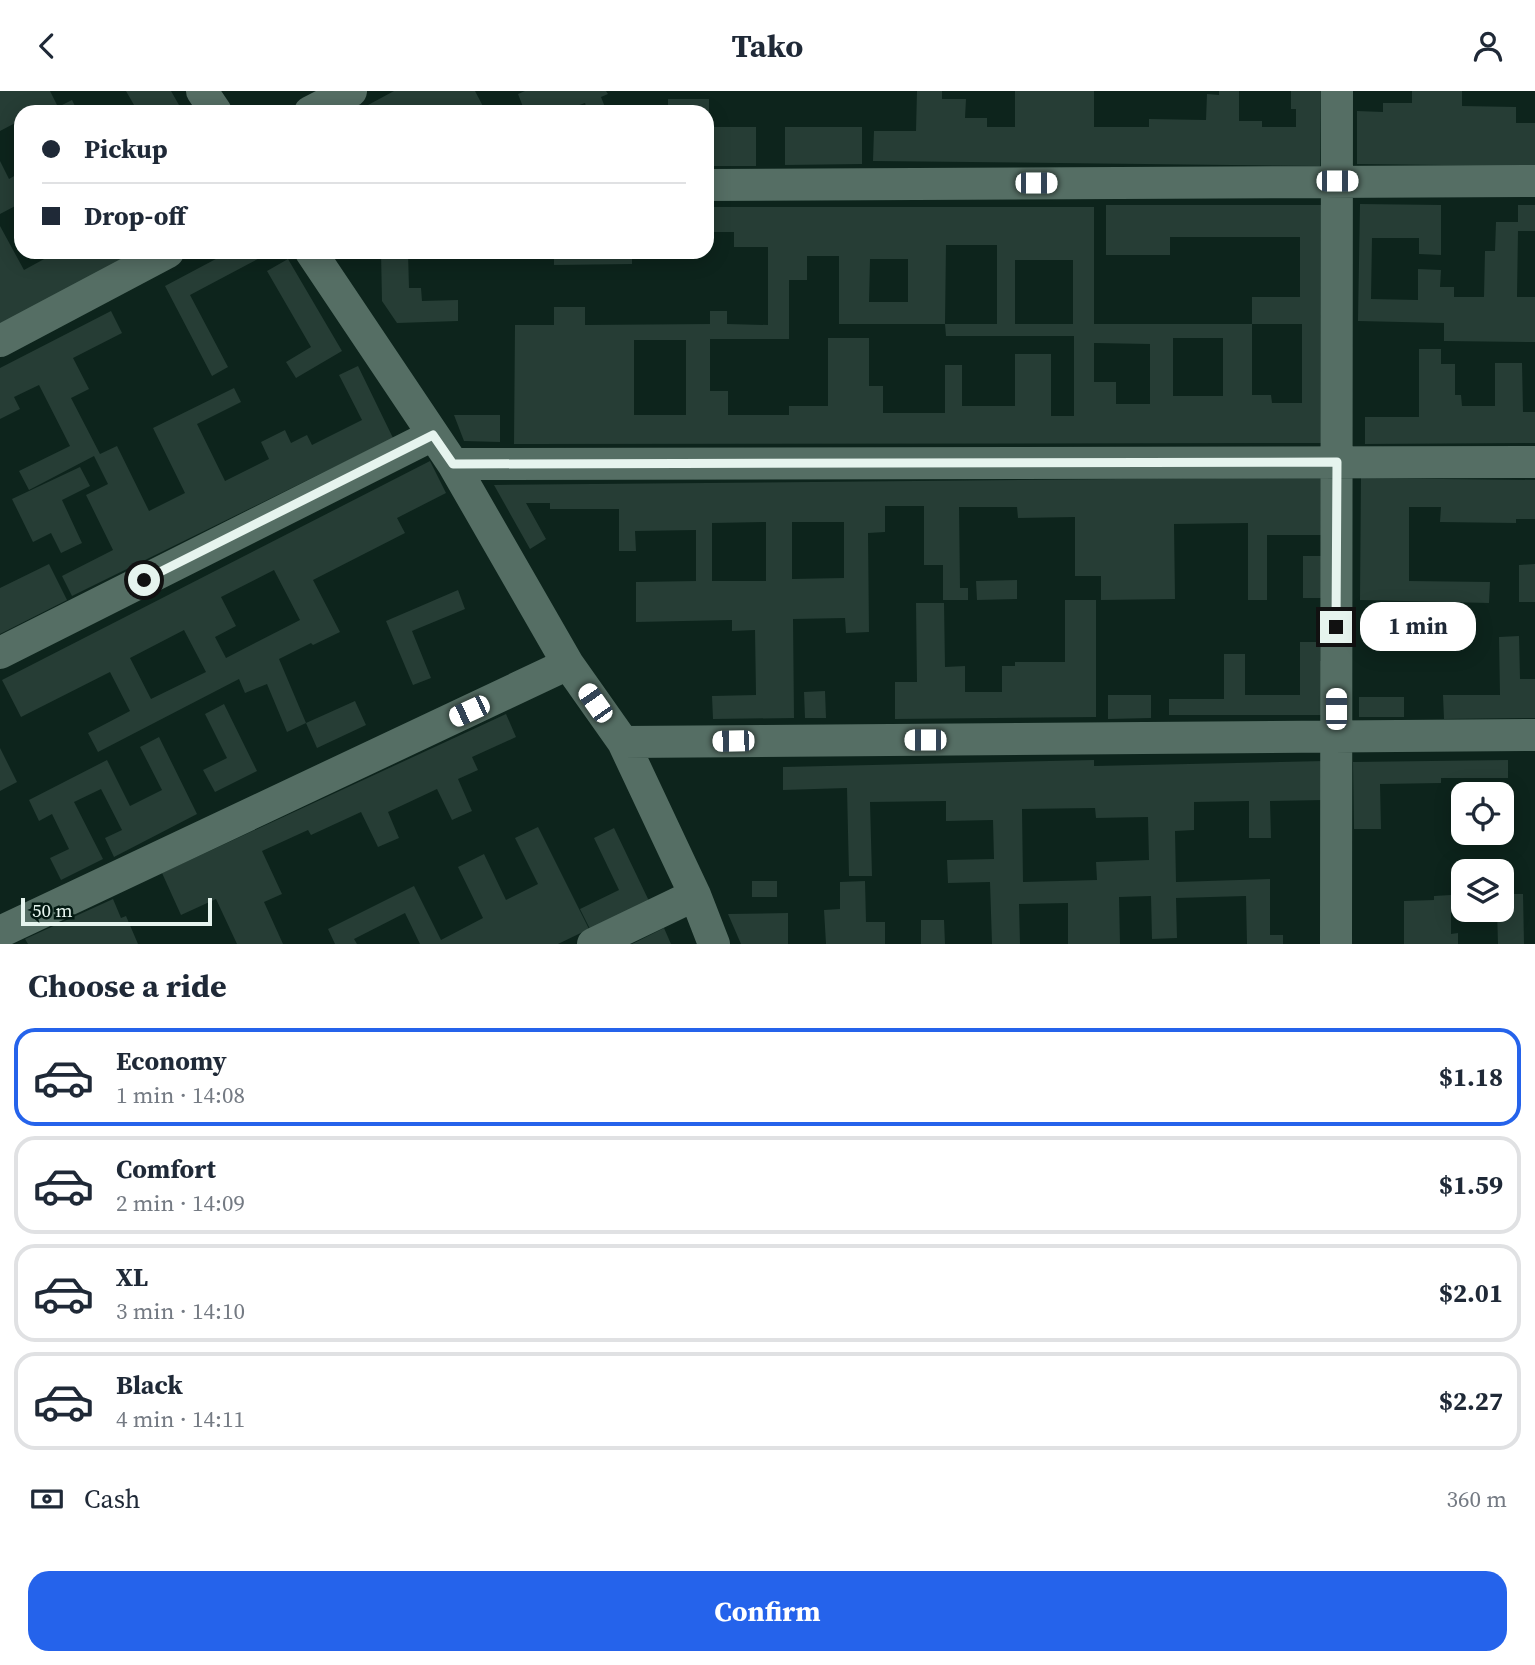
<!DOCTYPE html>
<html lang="en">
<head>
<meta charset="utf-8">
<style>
  body { margin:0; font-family:"Source Serif 4",serif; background:#f2f2f3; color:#1f2937; height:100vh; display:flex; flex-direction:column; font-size:26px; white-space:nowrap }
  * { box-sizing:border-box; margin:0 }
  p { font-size:23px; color:#747a83 }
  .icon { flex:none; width:38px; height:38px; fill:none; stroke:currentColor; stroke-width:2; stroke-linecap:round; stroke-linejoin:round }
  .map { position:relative; height:853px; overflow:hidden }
  .side { display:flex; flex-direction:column; background:#fff; flex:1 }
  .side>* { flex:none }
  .banner { position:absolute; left:14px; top:14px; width:700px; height:154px; border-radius:21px; box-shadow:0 4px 18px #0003; display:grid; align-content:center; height:154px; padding:0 28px; background:#fff }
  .controls { position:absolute; left:1451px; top:691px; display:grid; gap:14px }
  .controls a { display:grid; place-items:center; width:63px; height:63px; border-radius:14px; background:#fff; box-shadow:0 4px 18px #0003; font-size:35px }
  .scale { position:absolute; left:21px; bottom:18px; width:191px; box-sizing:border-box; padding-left:7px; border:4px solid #e6f4ee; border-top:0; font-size:19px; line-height:24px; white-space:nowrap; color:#e6f4ee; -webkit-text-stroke:5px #041a13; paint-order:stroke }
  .end { position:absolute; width:32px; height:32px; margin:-16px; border:9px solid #e6f4ee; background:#111; box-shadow:0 0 0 4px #111 }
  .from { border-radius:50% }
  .bubble { position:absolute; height:49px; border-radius:21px; background:#fff; box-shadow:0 4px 18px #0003; font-size:23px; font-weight:700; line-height:49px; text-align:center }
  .car { position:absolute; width:21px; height:42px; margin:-21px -10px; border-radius:9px; box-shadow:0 0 5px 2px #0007; background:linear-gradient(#fff 24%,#345 0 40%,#fff 0 76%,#345 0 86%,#fff 0) }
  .banner b { display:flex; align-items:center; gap:24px; height:66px; font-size:26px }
  .banner b+b { border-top:2px solid #e0e1e3 }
  .banner i { width:18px; height:18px; background:#1f2937 }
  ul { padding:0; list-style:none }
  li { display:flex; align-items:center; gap:21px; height:98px; margin:0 14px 10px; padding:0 14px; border:4px solid #e0e1e3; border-radius:21px }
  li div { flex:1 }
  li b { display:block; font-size:26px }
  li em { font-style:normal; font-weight:700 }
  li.selected { border-color:#2563eb }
  li>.icon { width:63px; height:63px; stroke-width:1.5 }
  h2 { padding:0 28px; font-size:32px; line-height:84px }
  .pay { display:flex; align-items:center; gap:18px; height:77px; padding:0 28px; font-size:26px }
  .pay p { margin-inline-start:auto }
  .button { display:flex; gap:14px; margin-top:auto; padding:14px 28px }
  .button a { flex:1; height:80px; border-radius:21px; background:#2563eb; color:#fff; font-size:28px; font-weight:700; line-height:80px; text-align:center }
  header { display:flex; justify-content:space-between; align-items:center; height:91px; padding:0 28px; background:#fff; font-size:32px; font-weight:700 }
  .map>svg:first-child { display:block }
  .building { fill:#263d35; fill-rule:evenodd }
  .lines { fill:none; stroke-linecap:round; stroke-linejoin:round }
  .minor { stroke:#556e64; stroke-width:32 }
  .route { stroke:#e6f4ee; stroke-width:9 }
</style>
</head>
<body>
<header><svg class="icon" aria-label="back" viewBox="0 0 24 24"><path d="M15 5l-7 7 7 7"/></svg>Tako<svg class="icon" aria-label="person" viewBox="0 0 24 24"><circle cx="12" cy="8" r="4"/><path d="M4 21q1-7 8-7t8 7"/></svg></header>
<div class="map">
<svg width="1535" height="853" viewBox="0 0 1535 853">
  <rect width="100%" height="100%" fill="#0d241c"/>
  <path class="building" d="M0,0H50L58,16L72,9L78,21H21V29L0,40Z
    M126,0H171L183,21H138Z
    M394,0H475L486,21H355Z
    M525,0H606L608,3L601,6L607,21H588L585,12L560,21H525L518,3Z
    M917,0H942V8H966L965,27H987V36H1015V0H1094V36H1149V28L1206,29L1207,3L1219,4V0H1239V30H1262V36H1296V18H1291V0H1321L1320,75L873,70L874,40H916Z
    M1412,0H1462V15L1516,16V32H1535V75L1357,73V20L1383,21V12H1412Z
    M668,8H709V21H668Z
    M707,36H756V75H707Z
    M785,36H862V73L785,74Z
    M0,70L9,88L21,81V112L0,123Z
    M1360,113L1441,114V164L1419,163V147H1372L1371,208L1418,209V178L1441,179L1440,196H1454V206H1484L1485,160H1495L1496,131H1518V114H1535V140H1518L1517,206H1535V251L1444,250V232L1358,230Z
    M1106,114H1324V352L514,353L515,234H554V216H585V234L710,233V220H727V233L768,234V156H734V141H710V144H707V116H1094V233H1252V304H1271L1272,312H1302V233H1252V206H1300V146H1170V164H1106ZM946,154H997V233H945ZM807,165H839V233H945L946,245H1074V325H1051V263H1015V315H962V274H945V322H883V295H869V247H828V315H789V324H728V300H710V248H789V189H807ZM870,168H908V211H869ZM1015,169H1073V233H1015ZM1173,247H1223V305H1173ZM634,249H686V324H634ZM1094,252L1150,253V313H1116V291H1094Z
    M0,135L24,179L57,161H136L0,235Z
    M229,161H271L190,204L228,276L212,285L165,195Z
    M381,161H408L409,197H421L422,210L458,209V230L397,232L382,210Z
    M554,161H653V165L632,164V173L554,174Z
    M288,168L342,260L296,287L286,271L311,256L267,180Z
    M111,220L122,242L73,267L89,298L71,307L100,363L117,355L149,420L185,402L153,337L234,297L241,311L197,333L225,390L269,368L261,351L285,339L291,352L307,344L312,354L362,329L339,284L358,275L393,347L72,505L62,485L113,459L86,404L108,393L94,365L29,399L19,380L70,355L39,294L14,306L20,318L0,328V277Z
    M1419,258H1441V273H1455V304H1461L1462,315H1495V272H1522L1523,321H1535V352L1365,353V326H1419Z
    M454,324H500V351L464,350Z
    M430,370L446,402L397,427L405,442L313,489L340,541L313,554L311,552L279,568L306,632L287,641L267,593L245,602L239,588L98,661L88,642L130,620L110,581L21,626L2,589ZM274,479L300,529L226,567L215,546L236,535L221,506ZM184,539L206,581L151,608L130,567Z
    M80,376L90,395L62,409L82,452L61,462L51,442L33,451L12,408Z
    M1328,386L1329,444H1267V509H1248V432L1174,433L1175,508L1101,509V485H1075V426L1018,427L1017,416H959L960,497H968V509H943V474H924V415H885V441L868,442L869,541L846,542L845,527L793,528L794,627L713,628L712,605L756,604L755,539L732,540V529L636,531V491L696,490V439L635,440L636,460H619V418H550V412H526L546,448L530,458L494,394ZM766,431V490H712V432ZM792,431H844V487L792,488Z
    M1361,387L1535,389V428H1516V432L1440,431L1441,416H1409V490L1490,491L1489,512L1360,509Z
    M1303,465H1324V507H1303Z
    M49,473L67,509L0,543V497Z
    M1535,473V511H1519V474Z
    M1017,489V508L977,509L976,490Z
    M458,499L465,518L412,540L431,587L413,594L386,530Z
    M1065,509H1096V626L895,628V591H917L916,512H944L945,576L965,575V601H1002V575H1015V571H1065Z
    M1519,545L1520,588H1535V627L1444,628L1443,604H1500L1499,546Z
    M1300,551H1320V570H1326V624H1169V608H1224V563H1245V604H1300Z
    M825,600L826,627H805L804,601Z
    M1108,604H1151V627L1108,628Z
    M1359,606H1404V626H1359Z
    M355,610L366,634L317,657L306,632Z
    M224,613L257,680L215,701L203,679L227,667L205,623Z
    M506,623L516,646L472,666L478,679L458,688L472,720L452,729L437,698L388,721L399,747L378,756L361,721L311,744L308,739L262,760L282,803L264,811L283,853H237L216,808L181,824L162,782Z
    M159,646L197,723L114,766L105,747L122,739L101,698L74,711L103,768L61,789L50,767L69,758L52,723L39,730L29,709L107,669L130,715L162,699L140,656Z
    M0,657L17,691L0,700Z
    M1094,669V675L1324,670V709L1270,710L1271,747H1249V710L1194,711V739L1175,740L1176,791L1270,788V844H1283V853H1247L1246,805L1176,807L1177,847L1152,848L1151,805L1119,806L1120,853H1068V812L1019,813L1020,853H992L990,791L948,792L947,769L994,768L993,729L946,730V710L870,711L872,785H849L847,697L783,699V676ZM1095,717L1096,727L1148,726L1149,769L1096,771L1097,789L1023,791L1022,718Z
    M1508,669V687H1441V692L1380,693L1381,738H1354L1353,671Z
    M538,736L589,838L558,853H420L405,822L354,848L357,853H335L328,838L414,795L441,849L483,827L458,776L484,763L506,809L538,793L515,747Z
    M614,737L649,810L590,838L580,818L619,799L594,747Z
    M752,790H777V806H752Z
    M865,790L866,831H885V853H826L824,819L840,818V791Z
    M1502,803H1523L1524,853H1498L1497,819H1502Z
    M1451,804V843L1458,842V853H1404V810L1434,809V805Z
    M113,808L121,827L126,825L138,853H28L25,848Z
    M788,822V853H741L728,823Z
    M921,829H944L945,853H921Z
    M664,837L671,853H632Z"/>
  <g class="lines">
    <path class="minor" d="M202,0L216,21
      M310,21L351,0
      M707,94L1535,90
      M311,161L453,373L568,573L623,651L695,804L714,853
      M0,250L168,161
      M453,373L1535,371
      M0,562L433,344
      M623,651L1535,644
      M0,841L568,573
      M593,853L695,804
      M1336,853L1337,0"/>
  </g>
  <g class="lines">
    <path class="route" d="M144,489L433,344L453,373L1337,371L1336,536"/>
  </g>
</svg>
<div class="controls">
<a><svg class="icon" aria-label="locate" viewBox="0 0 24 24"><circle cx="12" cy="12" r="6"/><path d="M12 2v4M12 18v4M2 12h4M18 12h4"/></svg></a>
<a><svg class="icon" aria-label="layers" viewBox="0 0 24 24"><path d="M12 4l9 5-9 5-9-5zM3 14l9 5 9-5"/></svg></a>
</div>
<div class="scale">50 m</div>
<i class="end from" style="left:144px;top:489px"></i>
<i class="end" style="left:1336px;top:536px"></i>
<div class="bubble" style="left:1360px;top:511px;width:116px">1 min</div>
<i class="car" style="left:1337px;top:90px;rotate:90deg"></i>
<i class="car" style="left:1036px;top:92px;rotate:90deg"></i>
<i class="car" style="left:595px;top:612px;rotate:325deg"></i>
<i class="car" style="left:1336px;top:618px;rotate:0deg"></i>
<i class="car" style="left:469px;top:620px;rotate:245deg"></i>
<i class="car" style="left:925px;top:649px;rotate:270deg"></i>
<i class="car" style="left:733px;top:650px;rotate:269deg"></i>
<div class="banner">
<b><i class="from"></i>Pickup</b>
<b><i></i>Drop-off</b>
</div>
</div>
<section class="side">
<h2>Choose a ride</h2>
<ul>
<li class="selected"><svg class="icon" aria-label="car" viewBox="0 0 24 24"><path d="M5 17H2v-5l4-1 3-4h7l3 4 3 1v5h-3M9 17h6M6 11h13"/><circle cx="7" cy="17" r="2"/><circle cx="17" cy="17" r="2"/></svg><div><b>Economy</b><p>1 min · 14:08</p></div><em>$1.18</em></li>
<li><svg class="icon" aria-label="car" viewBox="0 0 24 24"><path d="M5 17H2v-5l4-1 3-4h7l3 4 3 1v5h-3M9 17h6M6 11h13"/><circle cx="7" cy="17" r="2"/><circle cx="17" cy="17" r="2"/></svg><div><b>Comfort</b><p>2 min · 14:09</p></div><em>$1.59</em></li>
<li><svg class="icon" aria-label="car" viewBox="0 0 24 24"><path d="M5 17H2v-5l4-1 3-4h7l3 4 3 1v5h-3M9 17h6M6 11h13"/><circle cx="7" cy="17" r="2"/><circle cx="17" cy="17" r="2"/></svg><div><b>XL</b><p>3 min · 14:10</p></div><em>$2.01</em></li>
<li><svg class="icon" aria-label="car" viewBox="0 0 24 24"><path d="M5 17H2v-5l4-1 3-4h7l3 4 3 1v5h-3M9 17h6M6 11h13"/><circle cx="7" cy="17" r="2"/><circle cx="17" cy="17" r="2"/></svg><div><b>Black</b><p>4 min · 14:11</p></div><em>$2.27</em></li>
</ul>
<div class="pay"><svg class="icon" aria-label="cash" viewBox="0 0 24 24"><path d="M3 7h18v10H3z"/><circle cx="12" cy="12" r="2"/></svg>Cash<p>360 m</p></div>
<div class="button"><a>Confirm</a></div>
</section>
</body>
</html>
